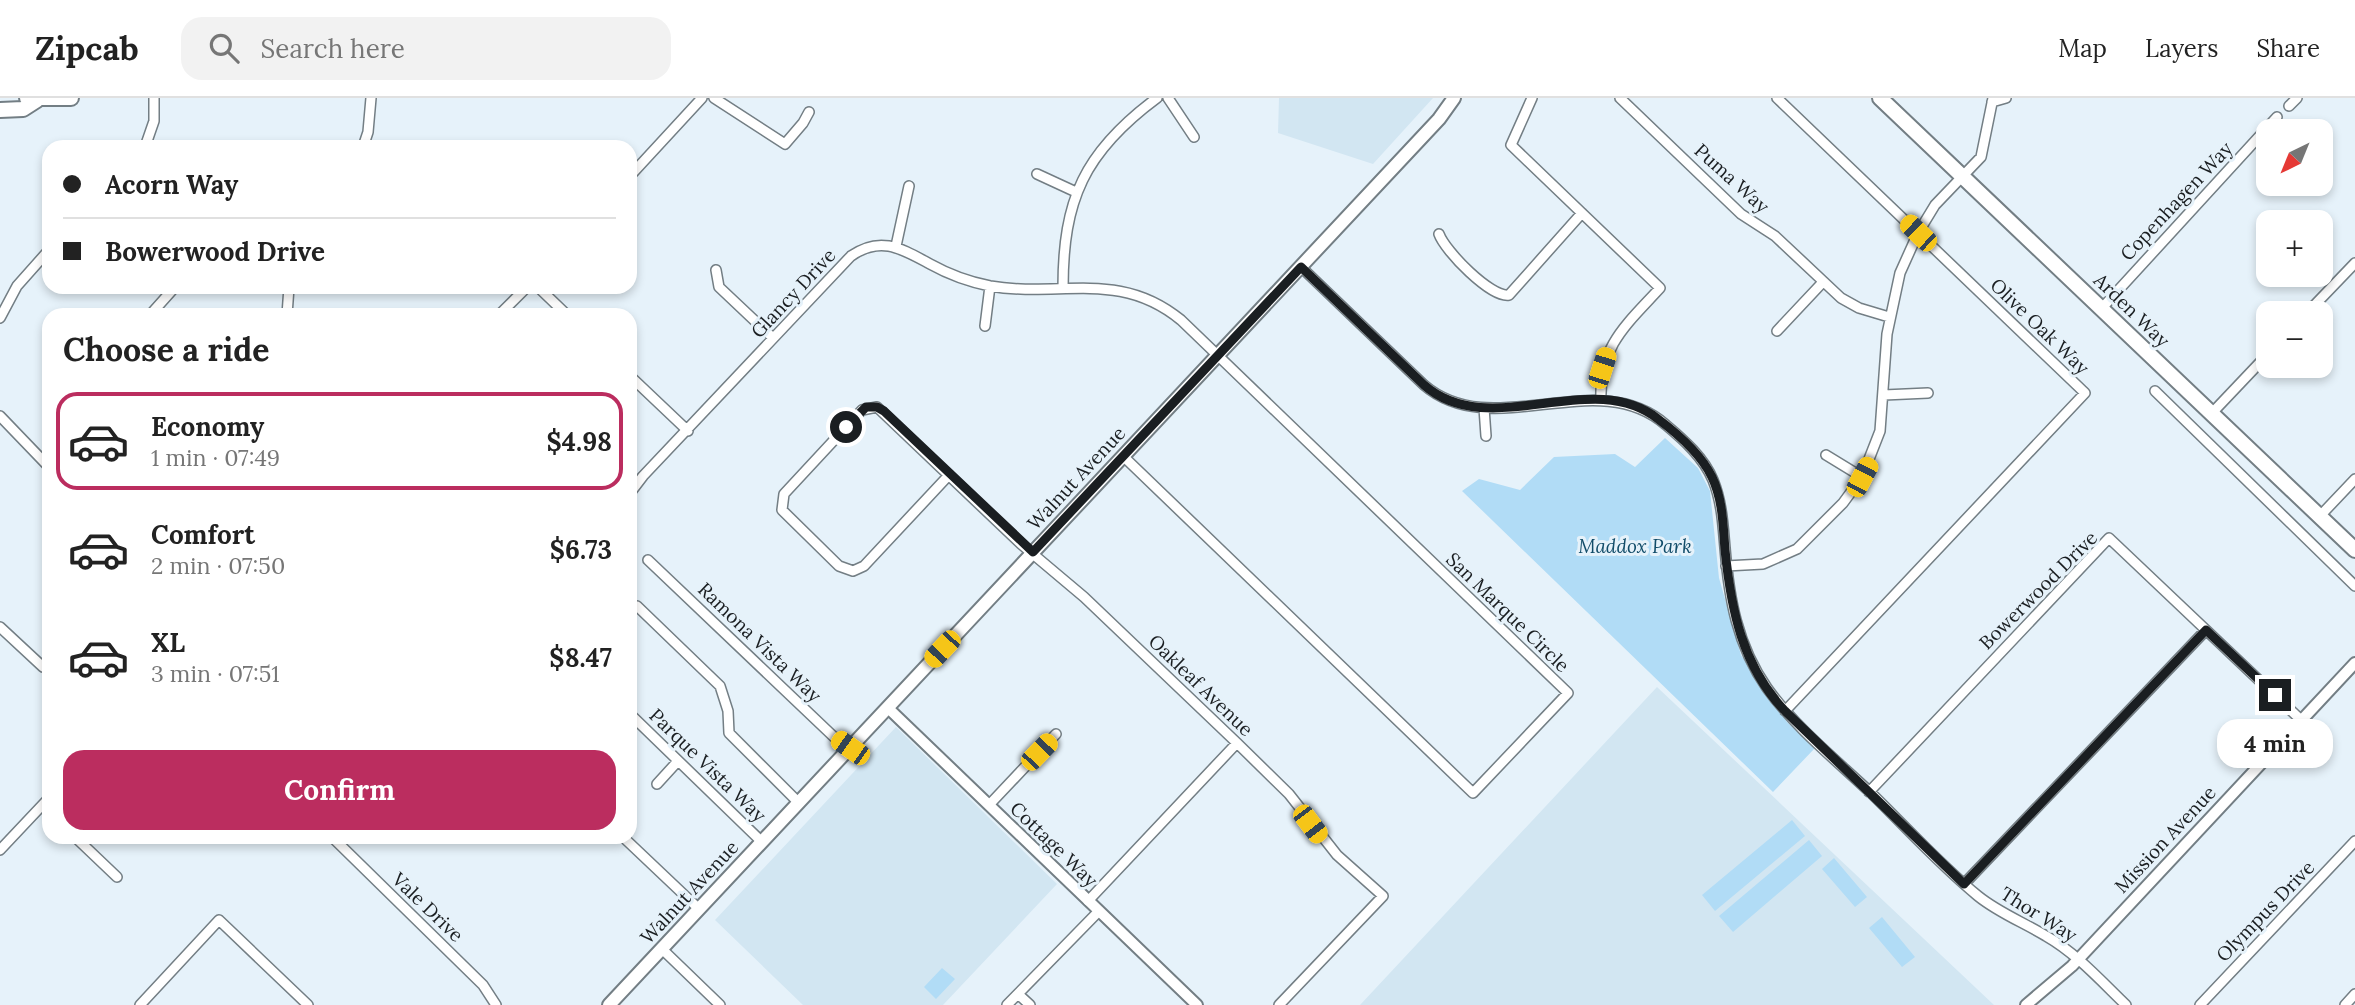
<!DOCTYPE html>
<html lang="en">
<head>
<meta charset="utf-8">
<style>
  body { margin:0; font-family:Lora,serif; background:#f2f2f2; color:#222; height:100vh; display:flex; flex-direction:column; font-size:26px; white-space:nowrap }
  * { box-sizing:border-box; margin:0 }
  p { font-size:23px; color:#767676 }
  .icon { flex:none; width:38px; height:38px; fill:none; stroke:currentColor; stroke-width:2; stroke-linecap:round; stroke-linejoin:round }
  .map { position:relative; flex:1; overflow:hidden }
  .details { position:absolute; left:42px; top:210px; width:595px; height:536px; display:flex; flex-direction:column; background:#fff; border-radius:21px; box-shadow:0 4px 10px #0003 }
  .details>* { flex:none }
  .banner { position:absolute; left:42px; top:42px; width:595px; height:154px; border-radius:21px; box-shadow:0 4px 10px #0003; display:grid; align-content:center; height:154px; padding:0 21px; background:#fff }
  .needle { width:46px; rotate:223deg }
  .fabs { position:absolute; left:2256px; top:21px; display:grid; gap:14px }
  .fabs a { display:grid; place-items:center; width:77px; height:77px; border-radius:14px; background:#fff; box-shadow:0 4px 10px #0003; font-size:35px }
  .end { position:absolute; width:32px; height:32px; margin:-16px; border:9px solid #1a1e21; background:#fff; box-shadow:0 0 0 4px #fff }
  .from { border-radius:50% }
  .bubble { position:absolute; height:49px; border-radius:21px; background:#fff; box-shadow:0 4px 10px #0003; font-size:23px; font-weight:800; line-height:49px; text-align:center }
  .car { position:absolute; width:21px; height:42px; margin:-21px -10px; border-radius:9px; box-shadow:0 0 5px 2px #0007; background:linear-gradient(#f5c518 24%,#345 0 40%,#f5c518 0 76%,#345 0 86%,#f5c518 0) }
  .banner b { display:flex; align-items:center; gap:24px; height:66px; font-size:26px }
  .banner b+b { border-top:2px solid #e0e0e0 }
  .banner i { width:18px; height:18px; background:#222 }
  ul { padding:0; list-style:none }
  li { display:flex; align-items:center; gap:21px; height:98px; margin:0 14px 10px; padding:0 7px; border:4px solid transparent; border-radius:21px }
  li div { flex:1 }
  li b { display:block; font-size:26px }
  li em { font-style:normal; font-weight:800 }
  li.current { border-color:#bb2d5f }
  li>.icon { width:63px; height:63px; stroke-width:1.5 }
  h2 { padding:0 21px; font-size:32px; line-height:84px }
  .primary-button { display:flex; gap:14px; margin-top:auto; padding:14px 21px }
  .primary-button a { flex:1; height:80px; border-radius:21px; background:#bb2d5f; color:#fff; font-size:28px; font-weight:800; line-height:80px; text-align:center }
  header { display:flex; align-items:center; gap:42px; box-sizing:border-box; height:98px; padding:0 35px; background:#fff; border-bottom:2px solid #e0e0e0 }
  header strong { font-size:33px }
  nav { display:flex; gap:38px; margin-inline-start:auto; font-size:24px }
  .search { width:490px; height:63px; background:#f2f2f2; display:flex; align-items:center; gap:18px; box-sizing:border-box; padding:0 24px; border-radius:21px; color:#767676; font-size:26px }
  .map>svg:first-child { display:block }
  .built { fill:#d2e6f2 }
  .green { fill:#b1dcf6 }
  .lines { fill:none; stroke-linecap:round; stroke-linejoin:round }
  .minor-casing { stroke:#737e84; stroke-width:12 }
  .tertiary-casing { stroke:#737e84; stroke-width:14 }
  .secondary-casing { stroke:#737e84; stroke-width:16 }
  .primary-casing { stroke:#737e84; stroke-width:18 }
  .minor { stroke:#fff; stroke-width:9 }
  .tertiary { stroke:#fff; stroke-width:10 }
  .secondary { stroke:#fff; stroke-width:12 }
  .primary { stroke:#fff; stroke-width:14 }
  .route { stroke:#1a1e21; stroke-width:9 }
  .labels { text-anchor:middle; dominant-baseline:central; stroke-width:6; stroke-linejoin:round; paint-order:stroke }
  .street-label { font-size:19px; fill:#1a1e21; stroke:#e6f2fa }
  .park-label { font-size:19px; font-style:italic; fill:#114c69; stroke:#e6f2fa }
</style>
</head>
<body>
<header>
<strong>Zipcab</strong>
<div class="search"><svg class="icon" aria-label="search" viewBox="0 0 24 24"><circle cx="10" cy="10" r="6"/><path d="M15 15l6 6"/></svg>Search here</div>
<nav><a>Map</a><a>Layers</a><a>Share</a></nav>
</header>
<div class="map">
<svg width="2355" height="907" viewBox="0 0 2355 907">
  <rect width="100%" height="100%" fill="#e6f2fa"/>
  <path class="built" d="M1279,0H1433L1373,66L1278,35Z
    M1657,589L1994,907H1360Z
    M896,629L1057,786L943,907H803L715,822Z"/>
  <path class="green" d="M1665,340L1698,370L1710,393L1719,480L1741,557L1787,624L1815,650L1773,694L1462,393L1479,381L1520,392L1554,359L1615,356L1635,369Z
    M1792,722L1805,738L1715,813L1702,797Z
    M1809,742L1822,758L1733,834L1719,818Z
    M1834,760L1867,799L1855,809L1822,771Z
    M1882,819L1915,859L1902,869L1869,830Z
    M942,870L955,881L936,901L924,889Z"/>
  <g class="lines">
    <defs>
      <path id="minor" d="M714,0L785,46L803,25L809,14
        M1168,0L1194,39
        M1532,0L1511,47L1660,190C1626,227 1599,248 1601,302
        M1620,0L1741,116L1775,138L1841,200L1859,210L1889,219
        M1777,0L2085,295L1785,613
        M1992,4L2006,0
        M2289,8L2297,0
        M145,49L154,23V0
        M363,49L368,34L371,0
        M1037,76L1076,94
        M630,78L702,0
        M1439,136C1445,153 1491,200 1509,197L1582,115
        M896,148L909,88
        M1301,169L1424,287C1493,346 1597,266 1666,327C1684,342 1704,360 1713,382C1722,404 1723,427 1725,450C1729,500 1737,547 1767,590C1795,629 1836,662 1871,695C1906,729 1940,767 1978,798C1999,815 2023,824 2046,838C2076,855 2101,883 2126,907
        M716,172L719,189L773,240
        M538,189L567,217
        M1063,190C1063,102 1084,54 1157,0
        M2102,210L2277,19
        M2307,215L2355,165
        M150,217L175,189
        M287,217L289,189
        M499,217L527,189
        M0,220L17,188L49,152
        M985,228L990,188
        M1777,233L1823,184
        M630,278L688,333
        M2155,293L2355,488
        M1884,297L1928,295
        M1484,310L1486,338
        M2212,315L2268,256
        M0,318L49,369
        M1826,357L1862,379
        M949,377L864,468L853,473L839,468L782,412L784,396L862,312L877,309L1021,446L1084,499L1237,645L1289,696L1337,757L1383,798L1279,907
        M630,395L643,378L851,158C881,137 902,151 930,166C948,176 970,184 990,188C1061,200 1119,171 1181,222L1568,595L1473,695L1123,358
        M2320,418L2355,381
        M648,462L834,639L850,650
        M1726,468L1763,466L1797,451L1843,405L1862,379L1880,333L1887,236L1900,175L1918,135L1935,107L1981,59L1993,0
        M637,508L720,588L728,613L729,635L799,705
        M0,529L43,569
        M630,616L762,744
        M657,686L678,663
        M1869,694L2109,440L2301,622
        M989,707L1056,636
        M74,738L117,779
        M331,738L483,887L496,907
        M622,738L699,811
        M0,752L49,700
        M1964,786L2206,532
        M1088,803L1237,645
        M662,851L720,907
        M1018,896L1030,907
        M140,907L219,822L308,907
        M1007,907L1099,813
        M2200,907L2355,743
        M2345,907L2355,896"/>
      <path id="tertiary" d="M888,610L1197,907
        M2026,907L2072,868L2355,565"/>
      <path id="secondary" d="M609,907L1439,21L1454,0"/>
      <path id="primary" d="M27,0H71
        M1880,0L2355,452
        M0,12L23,11L37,2"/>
    </defs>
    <use href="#minor" class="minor-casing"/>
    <use href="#tertiary" class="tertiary-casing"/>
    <use href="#secondary" class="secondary-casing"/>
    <use href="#primary" class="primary-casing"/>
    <use href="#minor" class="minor"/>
    <use href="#tertiary" class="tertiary"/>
    <use href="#secondary" class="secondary"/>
    <use href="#primary" class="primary"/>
  </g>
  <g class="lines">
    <path class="route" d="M846,329L866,309H877L884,313L1033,454L1301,169L1424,287C1490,345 1591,268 1658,321C1678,336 1701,356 1712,379C1723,402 1723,427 1725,452C1731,511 1742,568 1785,613L1964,786L2206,532L2275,597"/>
  </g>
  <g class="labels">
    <g class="street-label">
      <text transform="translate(1732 80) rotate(42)">Puma Way</text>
      <text transform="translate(2176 103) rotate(-47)">Copenhagen Way</text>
      <text transform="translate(793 195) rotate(-47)">Glancy Drive</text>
      <text transform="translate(2132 212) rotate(44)">Arden Way</text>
      <text transform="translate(2040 228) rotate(44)">Olive Oak Way</text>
      <text transform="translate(1076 380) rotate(-47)">Walnut Avenue</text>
      <text transform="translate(2038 492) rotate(-45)">Bowerwood Drive</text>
      <text transform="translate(1508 514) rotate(44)">San Marque Circle</text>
      <text transform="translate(760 544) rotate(44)">Ramona Vista Way</text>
      <text transform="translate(1201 587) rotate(44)">Oakleaf Avenue</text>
      <text transform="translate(708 667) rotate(44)">Parque Vista Way</text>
      <text transform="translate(2165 741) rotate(-47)">Mission Avenue</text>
      <text transform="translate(1054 746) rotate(44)">Cottage Way</text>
      <text transform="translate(689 794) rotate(-47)">Walnut Avenue</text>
      <text transform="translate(428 809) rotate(44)">Vale Drive</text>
      <text transform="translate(2265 813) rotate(-46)">Olympus Drive</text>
      <text transform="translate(2039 816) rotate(32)">Thor Way</text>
    </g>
    <g class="park-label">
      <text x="1635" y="448">Maddox Park</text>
    </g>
  </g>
</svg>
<div class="fabs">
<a><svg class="needle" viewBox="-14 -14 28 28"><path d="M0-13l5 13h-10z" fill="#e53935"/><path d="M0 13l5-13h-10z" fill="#767676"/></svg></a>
<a>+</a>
<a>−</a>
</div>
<i class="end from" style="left:846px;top:329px"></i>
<i class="end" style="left:2275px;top:597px"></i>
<div class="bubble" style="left:2217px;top:621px;width:116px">4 min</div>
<i class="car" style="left:1918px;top:135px;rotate:314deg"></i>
<i class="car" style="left:1602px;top:270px;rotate:18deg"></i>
<i class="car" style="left:1862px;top:379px;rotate:28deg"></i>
<i class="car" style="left:942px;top:551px;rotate:223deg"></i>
<i class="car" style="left:850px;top:650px;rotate:305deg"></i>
<i class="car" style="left:1039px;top:654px;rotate:44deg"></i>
<i class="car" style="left:1310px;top:726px;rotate:143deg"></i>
<div class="banner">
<b><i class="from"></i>Acorn Way</b>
<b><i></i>Bowerwood Drive</b>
</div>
<section class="details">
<h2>Choose a ride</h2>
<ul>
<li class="current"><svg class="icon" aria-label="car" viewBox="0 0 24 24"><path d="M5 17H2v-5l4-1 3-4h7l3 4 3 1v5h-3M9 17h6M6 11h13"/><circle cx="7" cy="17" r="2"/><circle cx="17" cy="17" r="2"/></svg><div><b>Economy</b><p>1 min · 07:49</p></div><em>$4.98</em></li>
<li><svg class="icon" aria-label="car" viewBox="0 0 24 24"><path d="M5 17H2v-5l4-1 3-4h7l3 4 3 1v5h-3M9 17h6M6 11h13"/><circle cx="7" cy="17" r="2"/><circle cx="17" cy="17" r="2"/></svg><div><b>Comfort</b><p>2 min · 07:50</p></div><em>$6.73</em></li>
<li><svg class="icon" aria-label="car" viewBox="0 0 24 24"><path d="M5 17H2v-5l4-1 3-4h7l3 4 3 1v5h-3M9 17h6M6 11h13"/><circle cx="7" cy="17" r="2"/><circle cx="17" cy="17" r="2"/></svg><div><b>XL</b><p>3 min · 07:51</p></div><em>$8.47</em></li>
</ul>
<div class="primary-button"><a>Confirm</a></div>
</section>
</div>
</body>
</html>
